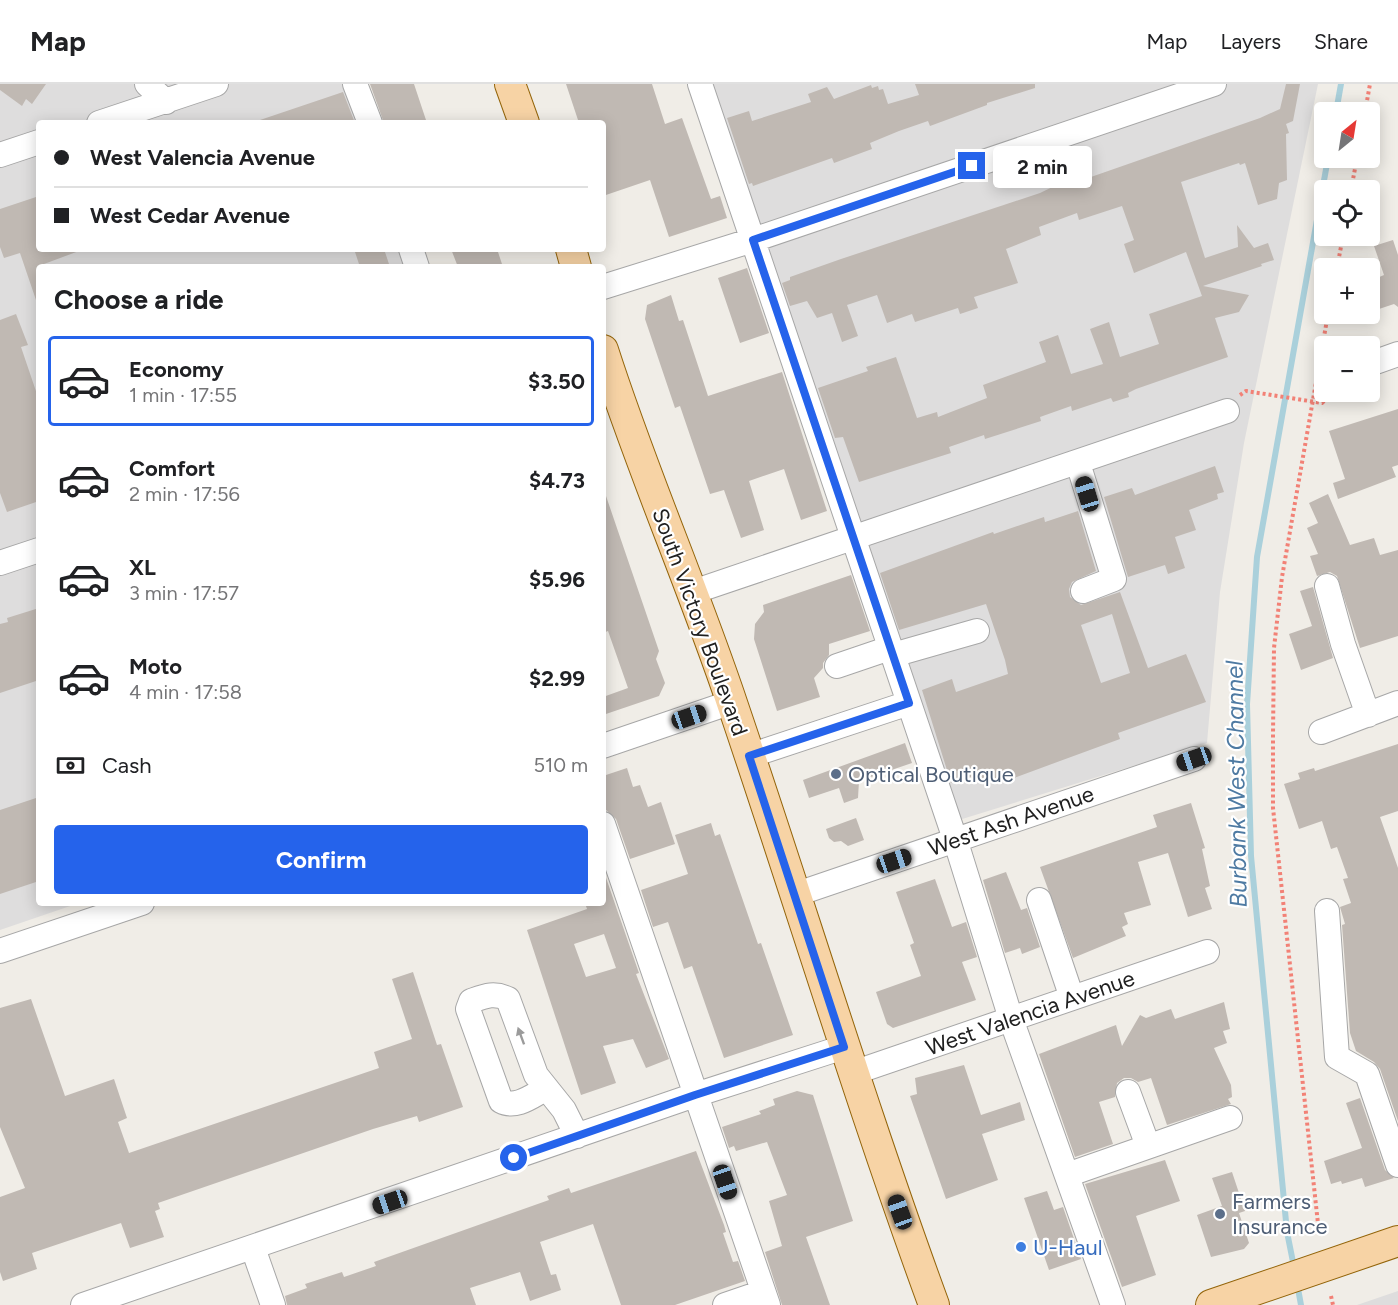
<!DOCTYPE html>
<html lang="en">
<head>
<meta charset="utf-8">
<style>
  body { margin:0; font-family:Figtree,sans-serif; background:#f6f6f6; color:#202124; height:100vh; display:flex; flex-direction:column; font-size:22px; white-space:nowrap }
  * { box-sizing:border-box; margin:0 }
  p { font-size:20px; color:#757577 }
  .icon { flex:none; width:33px; height:33px; fill:none; stroke:currentColor; stroke-width:2; stroke-linecap:round; stroke-linejoin:round }
  .map { position:relative; flex:1; overflow:hidden }
  .sheet { position:absolute; left:36px; top:180px; width:570px; height:642px; display:flex; flex-direction:column; background:#fff; border-radius:6px; box-shadow:0 3px 15px #0003 }
  .sheet>* { flex:none }
  .banner { position:absolute; left:36px; top:36px; width:570px; height:132px; border-radius:6px; box-shadow:0 3px 15px #0003; display:grid; align-content:center; height:132px; padding:0 18px; background:#fff }
  .needle { width:39px; rotate:30deg }
  .buttons { position:absolute; left:1314px; top:18px; display:grid; gap:12px }
  .buttons a { display:grid; place-items:center; width:66px; height:66px; border-radius:6px; background:#fff; box-shadow:0 3px 15px #0003; font-size:30px }
  .end { position:absolute; width:27px; height:27px; margin:-14px; border:8px solid #2563eb; background:#fff; box-shadow:0 0 0 3px #fff }
  .from { border-radius:50% }
  .bubble { position:absolute; height:42px; border-radius:6px; background:#fff; box-shadow:0 3px 15px #0003; font-size:20px; font-weight:700; line-height:42px; text-align:center }
  .car { position:absolute; width:18px; height:36px; margin:-18px -9px; border-radius:8px; box-shadow:0 0 4px 2px #0007; background:linear-gradient(#222 24%,#8ab4d8 0 40%,#222 0 76%,#8ab4d8 0 86%,#222 0) }
  .banner b { display:flex; align-items:center; gap:21px; height:57px; font-size:22px }
  .banner b+b { border-top:2px solid #e0e0e0 }
  .banner i { width:15px; height:15px; background:#202124 }
  ul { padding:0; list-style:none }
  li { display:flex; align-items:center; gap:18px; height:90px; margin:0 12px 9px; padding:0 6px; border:3px solid transparent; border-radius:6px }
  li div { flex:1 }
  li b { display:block; font-size:22px }
  li em { font-style:normal; font-weight:700 }
  li.on { border-color:#2563eb }
  li>.icon { width:54px; height:54px; stroke-width:1.5 }
  h2 { padding:0 18px; font-size:27px; line-height:72px }
  .pay { display:flex; align-items:center; gap:15px; height:66px; padding:0 18px; font-size:22px }
  .pay p { margin-inline-start:auto }
  .primary-button { display:flex; gap:12px; margin-top:auto; padding:12px 18px }
  .primary-button a { flex:1; height:69px; border-radius:6px; background:#2563eb; color:#fff; font-size:24px; font-weight:700; line-height:69px; text-align:center }
  header { display:flex; align-items:center; gap:36px; box-sizing:border-box; height:84px; padding:0 30px; background:#fff; border-bottom:2px solid #e0e0e0 }
  header strong { font-size:28px }
  nav { display:flex; gap:33px; margin-inline-start:auto; font-size:21px }
  .map>svg:first-child { display:block }
  .residential { fill:#dedddd }
  .lines { fill:none; stroke-linecap:round; stroke-linejoin:round }
  .stream { stroke:#aad0db; stroke-width:6 }
  .building { fill:#c0b9b3; fill-rule:evenodd }
  .minor-casing { stroke:#a7a7a7; stroke-width:26 }
  .major-casing { stroke:#936409; stroke-width:32 }
  .path { stroke:#f28176; stroke-width:4; stroke-dasharray:3 3; stroke-linecap:butt }
  .minor { stroke:#fff; stroke-width:24 }
  .major { stroke:#f7d3a5; stroke-width:30 }
  .oneway { fill:#9b9b9b }
  .route { stroke:#2563eb; stroke-width:8 }
  .service-dot { fill:#5c6f8a; stroke:#fff; stroke-width:2 }
  .shop-dot { fill:#3f7fe0; stroke:#fff; stroke-width:2 }
  .labels { text-anchor:middle; dominant-baseline:central; stroke-width:4.5; stroke-linejoin:round; paint-order:stroke }
  .street-label { font-size:22px; fill:#202020; stroke:#fff }
  .service-label { font-size:22px; fill:#4e5e75; stroke:#fff; text-anchor:start }
  .shop-label { font-size:22px; fill:#366cbe; stroke:#fff; text-anchor:start }
  .water-label { font-size:24px; font-style:italic; fill:#4e7aa2; stroke:#fff }
</style>
</head>
<body>
<header>
<strong>Map</strong>
<nav><a>Map</a><a>Layers</a><a>Share</a></nav>
</header>
<div class="map">
<svg width="1398" height="1221" viewBox="0 0 1398 1221">
  <rect width="100%" height="100%" fill="#f0ede7"/>
  <path class="residential" d="M0,0H346L360,39H39V165H402L408,183H39V819H79L0,846Z
    M697,0H1318L1244,359L1220,508L1207,659L959,736Z
    M1398,1207V1221H1357Z"/>
  <g class="lines">
    <path class="stream" d="M1336,28L1341,0
      M1294,1183L1287,1148L1251,772L1247,620L1257,473L1328,74
      M1297,1199L1301,1221"/>
  </g>
  <path class="building" d="M0,0H46L32,20L26,15L22,22L0,6Z
    M370,0H414L427,39H384Z
    M566,0H652L665,40L682,34L711,115L720,112L727,134L669,153L650,96L603,112V39H579Z
    M915,0H1035V4L987,19V21L930,42L928,37L899,47L870,59L872,65L834,79L832,74L753,102L752,99L749,100L727,34L749,27L752,37L811,18L808,10L827,3L834,15L871,1L872,4L878,2L879,6L883,5L888,20L919,11Z
    M1286,0H1300L1293,37L1286,40L1289,49L1286,50L1287,96L1279,99L1277,115L1258,121L1245,79L1240,81L1239,79L1181,98L1205,174L1238,163L1237,141L1254,164L1268,159L1274,176L1261,180L1262,182L1203,202L1249,211L1239,228L1215,234L1228,273L1136,305L1128,309L1129,313L1113,318L1111,314L1072,327L1071,322L1040,333L1041,337L985,355L984,351L949,363L951,369L859,398L843,353L835,354L818,304L868,287L866,283L896,273L917,334L937,328L938,333L987,314L983,301L1046,278L1039,258L1058,251L1071,290L1103,280L1090,245L1109,238L1120,273L1159,260L1149,230L1202,212L1186,168L1134,189L1124,160L1134,156L1122,122L1079,136L1077,129L1039,143L1041,151L1006,165L1018,199L974,213L978,224L960,230L958,224L915,238L912,230L887,239L877,211L847,221L858,252L842,258L832,229L817,234L807,217L790,222L782,199L790,196V193L841,175L1040,109L1067,96L1068,101L1260,34L1280,25Z
    M343,8L355,39H260V36Z
    M39,112V165H78L79,167L44,180L45,183H39V215L36,216L20,169L4,174L0,163V125Z
    M1393,156L1398,171V223L1394,220L1379,225L1370,197L1384,191L1374,162Z
    M354,165H384L390,183H360Z
    M451,165H497L503,183H458Z
    M747,184L769,249L740,259L718,194Z
    M671,211L679,237L683,236L708,312L782,288L827,427L801,436L784,385L749,397L764,446L741,454L724,406L710,410L680,322L675,324L645,235L647,221Z
    M16,230L28,261L21,263L39,316V417L7,428L0,409V236Z
    M1398,325V381L1392,383L1396,393L1338,415L1333,399L1345,395L1329,347Z
    M1215,382L1224,408L1217,410L1218,415L1189,426L1196,446L1175,453L1185,484L1168,490L1165,481L1128,493L1104,413L1132,404L1135,411Z
    M1328,410L1350,461L1374,454L1380,471L1398,466V552L1360,564L1337,492L1330,488L1317,492L1310,472L1318,470L1307,444L1318,439L1309,419Z
    M603,412H606L659,567L656,575L665,599L659,612L603,631V613L628,604L608,547L603,549Z
    M1078,427L1096,487L1072,498L1069,505L1070,513L1081,521L1120,508L1148,584L1186,570L1206,618L1118,649L1120,655L1000,699H995L993,691L973,698H968L966,694L951,699L922,606L952,595L956,608L1008,590L1005,576L986,520L899,546L880,489L993,448L994,450L1044,433L1045,438ZM1112,530L1130,589L1101,599L1081,541Z
    M851,491L870,547L829,560V571L823,579V584L814,594L820,613L777,627L754,555L755,540L764,528L763,521Z
    M1313,503L1333,574L1301,586L1289,550L1312,542L1300,507Z
    M39,524V596L0,609V540L8,538L7,534Z
    M905,659L912,679L859,697L858,714L844,719L839,704L809,714L803,696Z
    M1398,660V727L1380,733L1398,784V1037L1380,985L1374,978L1356,967L1350,949L1342,841L1345,840L1340,823L1351,819L1343,795L1348,794L1337,763L1331,765L1322,737L1299,745L1284,700L1300,695L1298,689L1314,684L1315,687Z
    M627,684L633,703L640,701L648,723L661,718L675,760L630,775L616,735L606,726L603,718V692Z
    M39,713V797L0,810V726Z
    M1191,719L1205,764L1202,765L1210,802L1205,804L1212,825L1188,833L1168,769L1138,778L1151,821L1124,829L1128,840L1122,843L1126,852L1073,874L1040,783L1157,743L1153,731Z
    M856,734L864,756L848,762L841,757L834,758L829,754L826,745Z
    M711,739L715,752L720,750L758,860L761,859L793,951L724,974L692,882L684,885L668,838L653,843L641,806L688,790L675,751Z
    M604,788L639,889L636,890L669,975L646,984L633,955L603,962L616,999L581,1011L527,846L587,825L585,819H603ZM604,850L616,884L586,893L574,860Z
    M1006,788L1021,826L1027,824L1040,863L1022,870L1020,864L1005,869L983,796Z
    M935,795L952,843L966,838L977,873L962,878L976,916L893,944L887,940L876,908L921,892L910,861L914,859L896,808Z
    M413,888L437,961L441,960L463,1023L419,1038L417,1032L373,1045L158,1119L160,1125L155,1127L164,1153L130,1164L121,1139L32,1169L37,1185L3,1197L0,1188V1113L25,1104L0,1043V924L31,915L65,1012L114,995L127,1034L118,1038L129,1069L379,984L374,968L412,955L392,895Z
    M1224,918L1230,945L1223,947L1227,959L1214,964L1231,1001L1232,1013L1228,1015L1231,1020L1167,1041L1151,994L1138,998L1131,994H1124L1117,999L1115,1013L1099,1018L1113,1060L1075,1073L1039,970L1116,941L1122,962L1140,931L1146,934L1171,925L1175,935Z
    M964,981L981,1031L1020,1018L1025,1036L982,1050L998,1096L946,1115L910,1012L917,1010L915,994Z
    M797,1007L813,1011L853,1137L806,1153L830,1221H782L765,1168L782,1162L769,1117L787,1111L767,1058L736,1067L734,1062L729,1064L722,1043L761,1030L759,1027L775,1021L773,1015Z
    M1360,1014L1385,1086L1394,1094L1365,1103L1362,1094L1342,1100L1341,1097L1331,1100L1324,1077L1362,1064L1346,1019Z
    M696,1067L724,1141L726,1148L723,1149L733,1178L738,1177L745,1197L675,1221H621L593,1140L540,1158L551,1191L556,1190L561,1206L530,1217L520,1188L470,1204L476,1221H287L285,1212L307,1204L305,1200L342,1188L344,1193L376,1182L374,1178L549,1116L547,1112L569,1104L571,1109Z
    M1165,1076L1180,1117L1136,1132L1156,1191L1122,1203L1085,1100Z
    M1232,1088L1245,1127L1239,1129L1249,1159L1244,1165L1211,1173L1197,1131L1222,1122L1212,1094Z
    M1047,1107L1054,1126L1063,1123L1081,1175L1049,1186L1024,1114Z"/>
  <g class="lines">
    <defs>
      <path id="minor" d="M147,0L166,18
        M355,0L370,39
        M700,0L955,755L1011,935L1113,1221
        M99,39L216,0
        M0,71L39,58
        M411,165L417,183
        M603,203L753,156L1214,0
        M1370,280L1398,270
        M1078,379L1114,495L1083,507
        M0,479L39,466
        M1327,502L1343,560L1368,631
        M690,509L1227,327
        M893,571L977,547
        M837,582L890,564
        M1321,648L1398,619
        M603,662L732,618
        M749,672L909,619
        M603,740L768,1221
        M794,811L1194,675
        M1039,816L1072,914
        M1327,827L1337,973L1367,990L1398,1081
        M0,867L142,819
        M853,989L1207,868
        M545,1005C532,1012 516,1025 501,1017L468,925L471,917C485,912 494,908 508,915L536,991L564,1026L577,1052
        M1128,1008L1148,1062
        M1067,1091L1230,1034
        M253,1164L273,1221
        M83,1221L695,1011L844,963
        M725,1221L763,1208"/>
      <path id="major" d="M510,0L524,39
        M571,165L576,183
        M603,266C641,385 692,500 732,619C800,819 861,1022 934,1221
        M1211,1221L1398,1157"/>
    </defs>
    <use href="#minor" class="minor-casing"/>
    <use href="#major" class="major-casing"/>
    <path class="path" d="M1365,28L1370,0
      M1351,106L1357,74
      M1337,184L1343,152
      M1240,311L1246,307L1322,319L1333,308
      M1319,1149L1273,724V651L1274,564L1282,493L1328,230
      M1331,1212L1333,1221"/>
    <use href="#minor" class="minor"/>
    <use href="#major" class="major"/>
  </g>
  <defs><path id="oneway-solid" d="M-6-.8H1V-3.2L6.5 0L1 3.2V.8H-6Z" transform="scale(1.5)"/></defs>
  <use class="oneway" href="#oneway-solid" transform="translate(521 952) rotate(-110)"/>
  <g class="lines">
    <path class="route" d="M514,1074L695,1011L844,963L749,672L909,619L753,156L972,82"/>
  </g>
  <g class="service-dot">
    <circle cx="836" cy="690" r="6"/>
    <circle cx="1220" cy="1130" r="6"/>
  </g>
  <circle class="shop-dot" cx="1021" cy="1163" r="6"/>
  <g class="labels">
    <g class="street-label">
      <text transform="translate(700 538) rotate(70)">South Victory Boulevard</text>
      <text transform="translate(1011 737) rotate(-19)">West Ash Avenue</text>
      <text transform="translate(1030 929) rotate(-19)">West Valencia Avenue</text>
    </g>
    <g class="service-label">
      <text x="848" y="690">Optical Boutique</text>
      <text x="1232" y="1117">Farmers<tspan x="1232" dy="25">Insurance</tspan></text>
    </g>
    <g class="shop-label">
      <text x="1033" y="1163">U-Haul</text>
    </g>
    <g class="water-label">
      <text transform="translate(1236 700) rotate(-91)">Burbank West Channel</text>
    </g>
  </g>
</svg>
<div class="buttons">
<a><svg class="needle" viewBox="-14 -14 28 28"><path d="M0-13l5 13h-10z" fill="#e53935"/><path d="M0 13l5-13h-10z" fill="#757577"/></svg></a>
<a><svg class="icon" aria-label="locate" viewBox="0 0 24 24"><circle cx="12" cy="12" r="6"/><path d="M12 2v4M12 18v4M2 12h4M18 12h4"/></svg></a>
<a>+</a>
<a>−</a>
</div>
<i class="end from" style="left:514px;top:1074px"></i>
<i class="end" style="left:972px;top:82px"></i>
<div class="bubble" style="left:993px;top:62px;width:99px">2 min</div>
<i class="car" style="left:1087px;top:410px;rotate:343deg"></i>
<i class="car" style="left:689px;top:633px;rotate:71deg"></i>
<i class="car" style="left:1194px;top:675px;rotate:251deg"></i>
<i class="car" style="left:894px;top:777px;rotate:71deg"></i>
<i class="car" style="left:725px;top:1098px;rotate:161deg"></i>
<i class="car" style="left:390px;top:1118px;rotate:251deg"></i>
<i class="car" style="left:900px;top:1128px;rotate:340deg"></i>
<div class="banner">
<b><i class="from"></i>West Valencia Avenue</b>
<b><i></i>West Cedar Avenue</b>
</div>
<section class="sheet">
<h2>Choose a ride</h2>
<ul>
<li class="on"><svg class="icon" aria-label="car" viewBox="0 0 24 24"><path d="M5 17H2v-5l4-1 3-4h7l3 4 3 1v5h-3M9 17h6M6 11h13"/><circle cx="7" cy="17" r="2"/><circle cx="17" cy="17" r="2"/></svg><div><b>Economy</b><p>1 min · 17:55</p></div><em>$3.50</em></li>
<li><svg class="icon" aria-label="car" viewBox="0 0 24 24"><path d="M5 17H2v-5l4-1 3-4h7l3 4 3 1v5h-3M9 17h6M6 11h13"/><circle cx="7" cy="17" r="2"/><circle cx="17" cy="17" r="2"/></svg><div><b>Comfort</b><p>2 min · 17:56</p></div><em>$4.73</em></li>
<li><svg class="icon" aria-label="car" viewBox="0 0 24 24"><path d="M5 17H2v-5l4-1 3-4h7l3 4 3 1v5h-3M9 17h6M6 11h13"/><circle cx="7" cy="17" r="2"/><circle cx="17" cy="17" r="2"/></svg><div><b>XL</b><p>3 min · 17:57</p></div><em>$5.96</em></li>
<li><svg class="icon" aria-label="car" viewBox="0 0 24 24"><path d="M5 17H2v-5l4-1 3-4h7l3 4 3 1v5h-3M9 17h6M6 11h13"/><circle cx="7" cy="17" r="2"/><circle cx="17" cy="17" r="2"/></svg><div><b>Moto</b><p>4 min · 17:58</p></div><em>$2.99</em></li>
</ul>
<div class="pay"><svg class="icon" aria-label="cash" viewBox="0 0 24 24"><path d="M3 7h18v10H3z"/><circle cx="12" cy="12" r="2"/></svg>Cash<p>510 m</p></div>
<div class="primary-button"><a>Confirm</a></div>
</section>
</div>
</body>
</html>
